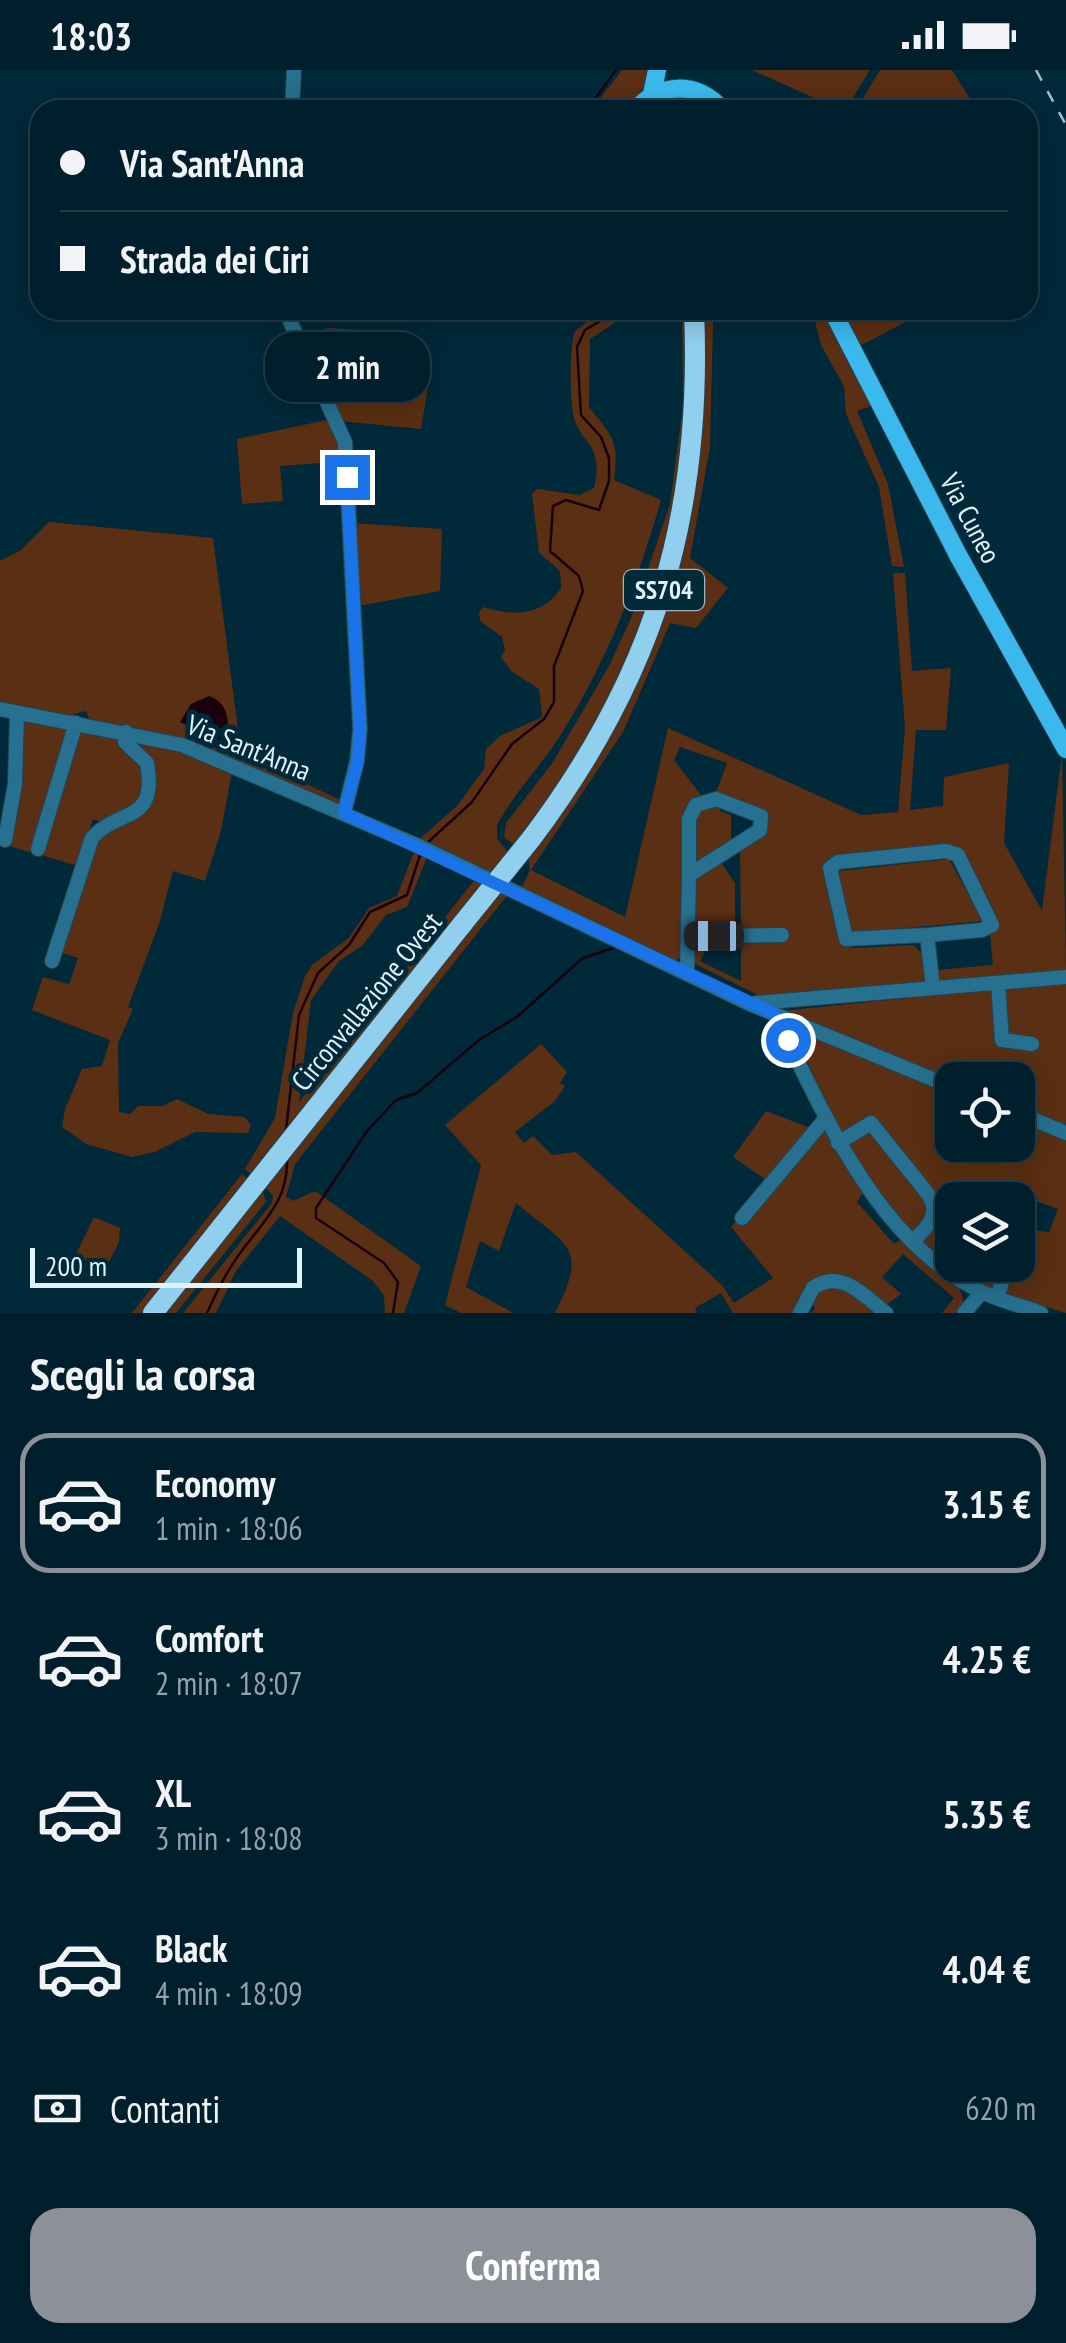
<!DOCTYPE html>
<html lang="it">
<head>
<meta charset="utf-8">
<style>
  body { margin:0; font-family:"PT Sans Narrow",sans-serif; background:#0a2734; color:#f1f3f6; height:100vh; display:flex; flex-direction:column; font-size:38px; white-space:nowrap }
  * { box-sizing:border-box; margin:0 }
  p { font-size:32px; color:#95a2a9 }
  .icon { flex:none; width:55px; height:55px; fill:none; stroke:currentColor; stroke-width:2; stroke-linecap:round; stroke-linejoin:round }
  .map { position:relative; height:1243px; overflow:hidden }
  .drawer { display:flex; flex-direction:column; background:#001f2c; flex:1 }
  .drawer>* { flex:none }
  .hud { position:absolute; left:30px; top:30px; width:1008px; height:220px; border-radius:30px; box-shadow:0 5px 25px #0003,0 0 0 2px #223d48; display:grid; align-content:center; height:220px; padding:0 30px; background:#001f2c }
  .fabs { position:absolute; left:935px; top:992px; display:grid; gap:20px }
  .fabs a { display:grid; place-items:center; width:100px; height:100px; border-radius:20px; background:#001f2c; box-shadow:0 5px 25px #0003,0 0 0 2px #223d48; font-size:50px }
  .scale { position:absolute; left:30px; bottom:25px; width:272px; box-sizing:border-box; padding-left:10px; border:5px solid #dff4ff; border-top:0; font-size:28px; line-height:35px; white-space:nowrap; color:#dff4ff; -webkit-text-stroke:8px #00293a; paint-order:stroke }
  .end { position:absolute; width:45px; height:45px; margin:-22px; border:12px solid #1a73e8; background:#fff; box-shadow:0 0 0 5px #fff }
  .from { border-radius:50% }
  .bubble { position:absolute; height:70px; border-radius:30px; background:#001f2c; box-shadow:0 5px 25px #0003,0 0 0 2px #223d48; font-size:32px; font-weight:700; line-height:70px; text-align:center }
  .car { position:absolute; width:30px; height:60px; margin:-30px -15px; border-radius:12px; box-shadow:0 0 8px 2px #0007; background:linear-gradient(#222 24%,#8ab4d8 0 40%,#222 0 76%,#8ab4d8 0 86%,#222 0) }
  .hud b { display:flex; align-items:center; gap:35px; height:95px; font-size:38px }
  .hud b+b { border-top:2px solid #223d48 }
  .hud i { width:25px; height:25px; background:#f1f3f6 }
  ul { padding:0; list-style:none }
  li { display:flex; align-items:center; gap:30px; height:140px; margin:0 20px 15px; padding:0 10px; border:5px solid transparent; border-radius:30px }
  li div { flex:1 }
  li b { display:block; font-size:38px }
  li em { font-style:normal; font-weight:700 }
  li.selected { border-color:#8c9099 }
  li>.icon { width:90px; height:90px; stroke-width:1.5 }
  h2 { padding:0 30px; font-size:45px; line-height:120px }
  .pay { display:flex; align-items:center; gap:25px; height:110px; padding:0 30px; font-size:38px }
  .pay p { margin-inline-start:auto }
  .primary-button { display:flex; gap:20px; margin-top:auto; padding:20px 30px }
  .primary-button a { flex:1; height:115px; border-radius:30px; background:#8c9099; color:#fff; font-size:40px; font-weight:700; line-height:115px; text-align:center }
  .status { display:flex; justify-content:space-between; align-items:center; height:70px; padding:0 50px; background:#001f2c; direction:ltr }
  .status svg { height:28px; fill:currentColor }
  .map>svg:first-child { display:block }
  .green { fill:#5a2f13 }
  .water { fill:#1a020d }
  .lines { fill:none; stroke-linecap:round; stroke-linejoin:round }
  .stream { stroke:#1a020d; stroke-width:2.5 }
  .minor-casing { stroke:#1f4556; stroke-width:16 }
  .major-casing { stroke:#1f4556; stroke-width:20 }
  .highway-casing { stroke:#1f4556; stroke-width:22 }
  .minor { stroke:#277090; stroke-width:14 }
  .major { stroke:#3bb9ed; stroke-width:18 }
  .highway { stroke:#91cfee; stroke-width:20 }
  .rail { stroke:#a1bcc9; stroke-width:2.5; stroke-dasharray:12 12; stroke-linecap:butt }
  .highway-bridge-casing { stroke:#1f4556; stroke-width:22; stroke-linecap:butt }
  .highway-bridge { stroke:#91cfee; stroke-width:20 }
  .route { stroke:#1a73e8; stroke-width:12 }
  .labels { text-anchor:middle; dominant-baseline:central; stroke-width:10; stroke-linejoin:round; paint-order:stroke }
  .shield { fill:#00293a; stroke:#9cb7c4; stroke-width:2.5 }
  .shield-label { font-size:25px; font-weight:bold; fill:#dff4ff }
  .street-label { font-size:28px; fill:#dff4ff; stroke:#00293a }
</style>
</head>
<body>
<div class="status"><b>18:03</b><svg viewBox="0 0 49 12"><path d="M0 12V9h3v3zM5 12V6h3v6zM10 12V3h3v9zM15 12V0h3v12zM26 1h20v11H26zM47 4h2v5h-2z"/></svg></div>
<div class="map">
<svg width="1066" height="1243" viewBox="0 0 1066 1243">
  <rect width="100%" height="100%" fill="#00293a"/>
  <path class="green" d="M622,0H652L647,15L624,40H591Z
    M752,0H870L845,40H841Z
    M880,0H952L977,40H856Z
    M603,240H634L590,269L589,337C613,367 619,370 614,410L661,430C637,513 607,592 560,666C541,696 514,723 497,755V769L508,782L490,805L417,771L457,736L484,699L486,679L500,666L542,647L539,619L511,601L501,587L505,580L502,567L480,551L479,543L483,537C512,546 542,547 561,518L560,501L539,483L532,424L537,419L580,425L594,418C605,371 578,374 573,343C570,326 569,276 575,261Z
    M682,240H687C695,441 638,618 514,775L504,767L506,753L553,692L609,596L632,546L670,434L683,335Z
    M702,240H720L713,253L710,377L690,488L728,518L696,558L670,553L623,662L531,800L625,847L668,658L861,745L898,742L905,658L893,503H905L912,601L951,598L946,660H916L910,740L943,736L944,707L1009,693L1004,773L1042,841L1062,683L1066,900L938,912L937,900L993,895L990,864L998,851L961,780L948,774L836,786L825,793L823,801L839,871L853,878L914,875L924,886L926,913L762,927L693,893V873H709L700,891L741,911V868H790V863L741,862L740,779L767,757V748L715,725L727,693L680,677L674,690L701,725L692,732L682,882L675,894L521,819L530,800L528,787C620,672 687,535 700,385C704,337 703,288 702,240Z
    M812,240H826L875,335L857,341L888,414L904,497L892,496L879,417L846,344L844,316L821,275Z
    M838,240H928L858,277Z
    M328,258L373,261L371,297L430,305L421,359L340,351L302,270Z
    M331,349L338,365L341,423L332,400L320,393L280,396L283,431L242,434L237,369Z
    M49,452L213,468L241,682L344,732L340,735L180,669L90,651L86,641L74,644V648L0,634V491L21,480Z
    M353,453L442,459L440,521L358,536Z
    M22,650L70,658L32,783L9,776L20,722Z
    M79,659L120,666C141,691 146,705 138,736L102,753L93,749L78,796L41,785Z
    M130,670L169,677L232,702L221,761L205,811L173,801L160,851L128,937L133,939L118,973L119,1042L130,1044L138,1036H163L177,1029L208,1044L244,1047L251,1055L248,1063L195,1062L155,1082L132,1087L86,1074L62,1057L65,1039L82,999L102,996L110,970L32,940L43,907L69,914L78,888L59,882L96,770L145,740L152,710Z
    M719,734L720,741L731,745V774L694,792L698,740Z
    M415,779L428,785L407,837L386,845L362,876L339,891L311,930L299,1032L476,808L485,812L252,1105L245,1099L275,1048L293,943L305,906L313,894L349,868L369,838L397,826Z
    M949,789L983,851L851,863L839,801Z
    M720,791L735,813V863H693L695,808Z
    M501,820L509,823L295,1094L286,1127L293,1131L315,1121L421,1196L404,1243H385L384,1226L373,1211L280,1146L236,1201L216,1243H183L272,1133L273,1126L265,1117Z
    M1066,913V1057L1018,1037V1010H952L781,941L995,919L1005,968L1001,918Z
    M793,959L952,1023V1075H1018V1049L1066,1069V1243L1002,1223L1012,1195H1018L1025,1159L1049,1162L1058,1139L1028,1128L1018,1157V1130H952V1195H1004L995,1221L967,1207L919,1169L936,1139L873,1050L841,1068Z
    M541,974L567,1002L560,1013L565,1016L555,1031L515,1062L524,1073L533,1066L552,1085L576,1082L722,1215L734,1233L773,1208L731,1157L825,1055L864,1121L857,1132L894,1174L903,1168C923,1184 966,1207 963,1236L955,1243H942L954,1228L903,1184L882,1207L901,1224L885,1236L851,1209L830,1204L807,1217L795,1243H733L721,1223L695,1238L697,1243H555C589,1176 568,1177 516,1133L499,1181L480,1171L466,1217L513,1243H461L445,1235L481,1095L445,1055Z
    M766,1041L813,1059L769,1112L733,1087Z
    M865,1056L929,1130V1151L915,1165L873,1116L843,1072Z
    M242,1104L248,1109L143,1243H132Z
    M263,1121L266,1132L176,1243H163Z
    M94,1147L120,1158L119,1172L107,1196L74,1188Z
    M843,1217L878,1243H810L815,1239L811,1231L822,1219Z"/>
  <path class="water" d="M209,626C227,632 229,649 228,666L222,673L180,652L191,634Z"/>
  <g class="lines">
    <path class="stream" d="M587,40L616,0
      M426,774L472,732L512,674L544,649L554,632V596L583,521L579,506L550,481L553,436L566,430L599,440L609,411V388L601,367L581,345L577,277L585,260L618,240
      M286,1060L299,945L318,903L349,875L370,842L407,825L420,785
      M207,1243C216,1223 225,1204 238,1186C261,1153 289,1132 287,1088
      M393,1243L398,1212L384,1193L316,1148V1138L367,1061L396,1030L417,1023L479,970L518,946L583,888L616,877"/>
    <defs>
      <path id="minor" d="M292,40L294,0
        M285,240L345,372L360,659L357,691L344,743
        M0,639L182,675L421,777L750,934L952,1017
        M5,770L15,714L17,643
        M38,779L76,653
        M927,865L846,869L830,798L838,792L946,781L958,785L992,855L982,860L927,865L933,918
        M688,866L782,865
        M52,891L92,768C119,737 158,755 147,693L125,672L126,662
        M687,904L689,805L760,760L761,746L716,729L696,735L689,749V805
        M998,913L1002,970L1032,974
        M756,933L1066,907
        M775,944C822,1040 875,1168 976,1219C996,1230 1020,1235 1041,1243
        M1018,1043L1066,1063
        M838,1073L871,1053L928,1124C941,1144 928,1157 914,1170
        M742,1148L826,1048
        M1018,1168L1028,1137
        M997,1227L1008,1195
        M800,1243L813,1218C841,1198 864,1226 886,1243
        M964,1243L982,1222"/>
      <path id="major" d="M652,24L657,0
        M636,40C659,12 699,11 722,40
        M832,240L958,485L1066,679"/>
      <path id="highway" d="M531,769C655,605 703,445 694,240
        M153,1243L464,852"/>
    </defs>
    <use href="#minor" class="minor-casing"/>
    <use href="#major" class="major-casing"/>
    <use href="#highway" class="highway-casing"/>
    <use href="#minor" class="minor"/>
    <use href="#major" class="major"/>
    <use href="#highway" class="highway"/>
    <path class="rail" d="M1036,0L1066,55"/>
    <defs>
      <path id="highway-bridge" d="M464,852L531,769"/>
    </defs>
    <use href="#highway-bridge" class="highway-bridge-casing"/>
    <use href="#highway-bridge" class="highway-bridge"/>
  </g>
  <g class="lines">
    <path class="route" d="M347,407L360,659L358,691L344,743L775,944L788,970"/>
  </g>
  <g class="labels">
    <rect class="shield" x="624" y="500" width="80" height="40" rx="8"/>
    <g class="shield-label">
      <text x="664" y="520">SS704</text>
    </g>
    <g class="street-label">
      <text transform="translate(971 448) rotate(62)">Via Cuneo</text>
      <text transform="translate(249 677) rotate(22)">Via Sant'Anna</text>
      <text transform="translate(366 931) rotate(-51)">Circonvallazione Ovest</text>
    </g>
  </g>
</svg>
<div class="fabs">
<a><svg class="icon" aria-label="locate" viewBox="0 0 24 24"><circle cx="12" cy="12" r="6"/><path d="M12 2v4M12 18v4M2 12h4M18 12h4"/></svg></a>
<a><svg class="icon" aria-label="layers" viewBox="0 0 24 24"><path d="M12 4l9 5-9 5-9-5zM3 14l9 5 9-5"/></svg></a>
</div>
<div class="scale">200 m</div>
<i class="end from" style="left:788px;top:970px"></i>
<i class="end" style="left:347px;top:407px"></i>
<div class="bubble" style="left:265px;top:262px;width:165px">2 min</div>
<i class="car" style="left:714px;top:866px;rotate:270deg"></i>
<div class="hud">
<b><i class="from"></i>Via Sant'Anna</b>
<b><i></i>Strada dei Ciri</b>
</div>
</div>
<section class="drawer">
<h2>Scegli la corsa</h2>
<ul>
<li class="selected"><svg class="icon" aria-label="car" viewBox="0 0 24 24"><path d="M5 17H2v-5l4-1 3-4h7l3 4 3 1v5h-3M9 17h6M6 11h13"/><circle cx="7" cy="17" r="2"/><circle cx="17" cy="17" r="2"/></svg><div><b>Economy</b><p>1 min · 18:06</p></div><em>3.15 €</em></li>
<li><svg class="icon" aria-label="car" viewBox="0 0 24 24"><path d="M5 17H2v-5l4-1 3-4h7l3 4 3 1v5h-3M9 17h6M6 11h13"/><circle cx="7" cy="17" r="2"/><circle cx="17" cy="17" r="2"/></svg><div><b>Comfort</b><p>2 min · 18:07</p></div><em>4.25 €</em></li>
<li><svg class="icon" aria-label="car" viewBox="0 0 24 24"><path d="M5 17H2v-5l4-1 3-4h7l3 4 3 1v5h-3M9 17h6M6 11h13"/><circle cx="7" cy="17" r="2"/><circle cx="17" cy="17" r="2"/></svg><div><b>XL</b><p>3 min · 18:08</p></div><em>5.35 €</em></li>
<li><svg class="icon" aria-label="car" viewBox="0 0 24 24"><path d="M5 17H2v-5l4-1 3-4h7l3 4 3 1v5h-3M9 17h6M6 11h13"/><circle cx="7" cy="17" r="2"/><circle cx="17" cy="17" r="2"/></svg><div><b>Black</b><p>4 min · 18:09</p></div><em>4.04 €</em></li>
</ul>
<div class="pay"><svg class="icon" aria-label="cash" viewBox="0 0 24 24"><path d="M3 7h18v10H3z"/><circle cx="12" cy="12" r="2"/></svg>Contanti<p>620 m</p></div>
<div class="primary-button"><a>Conferma</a></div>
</section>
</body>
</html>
